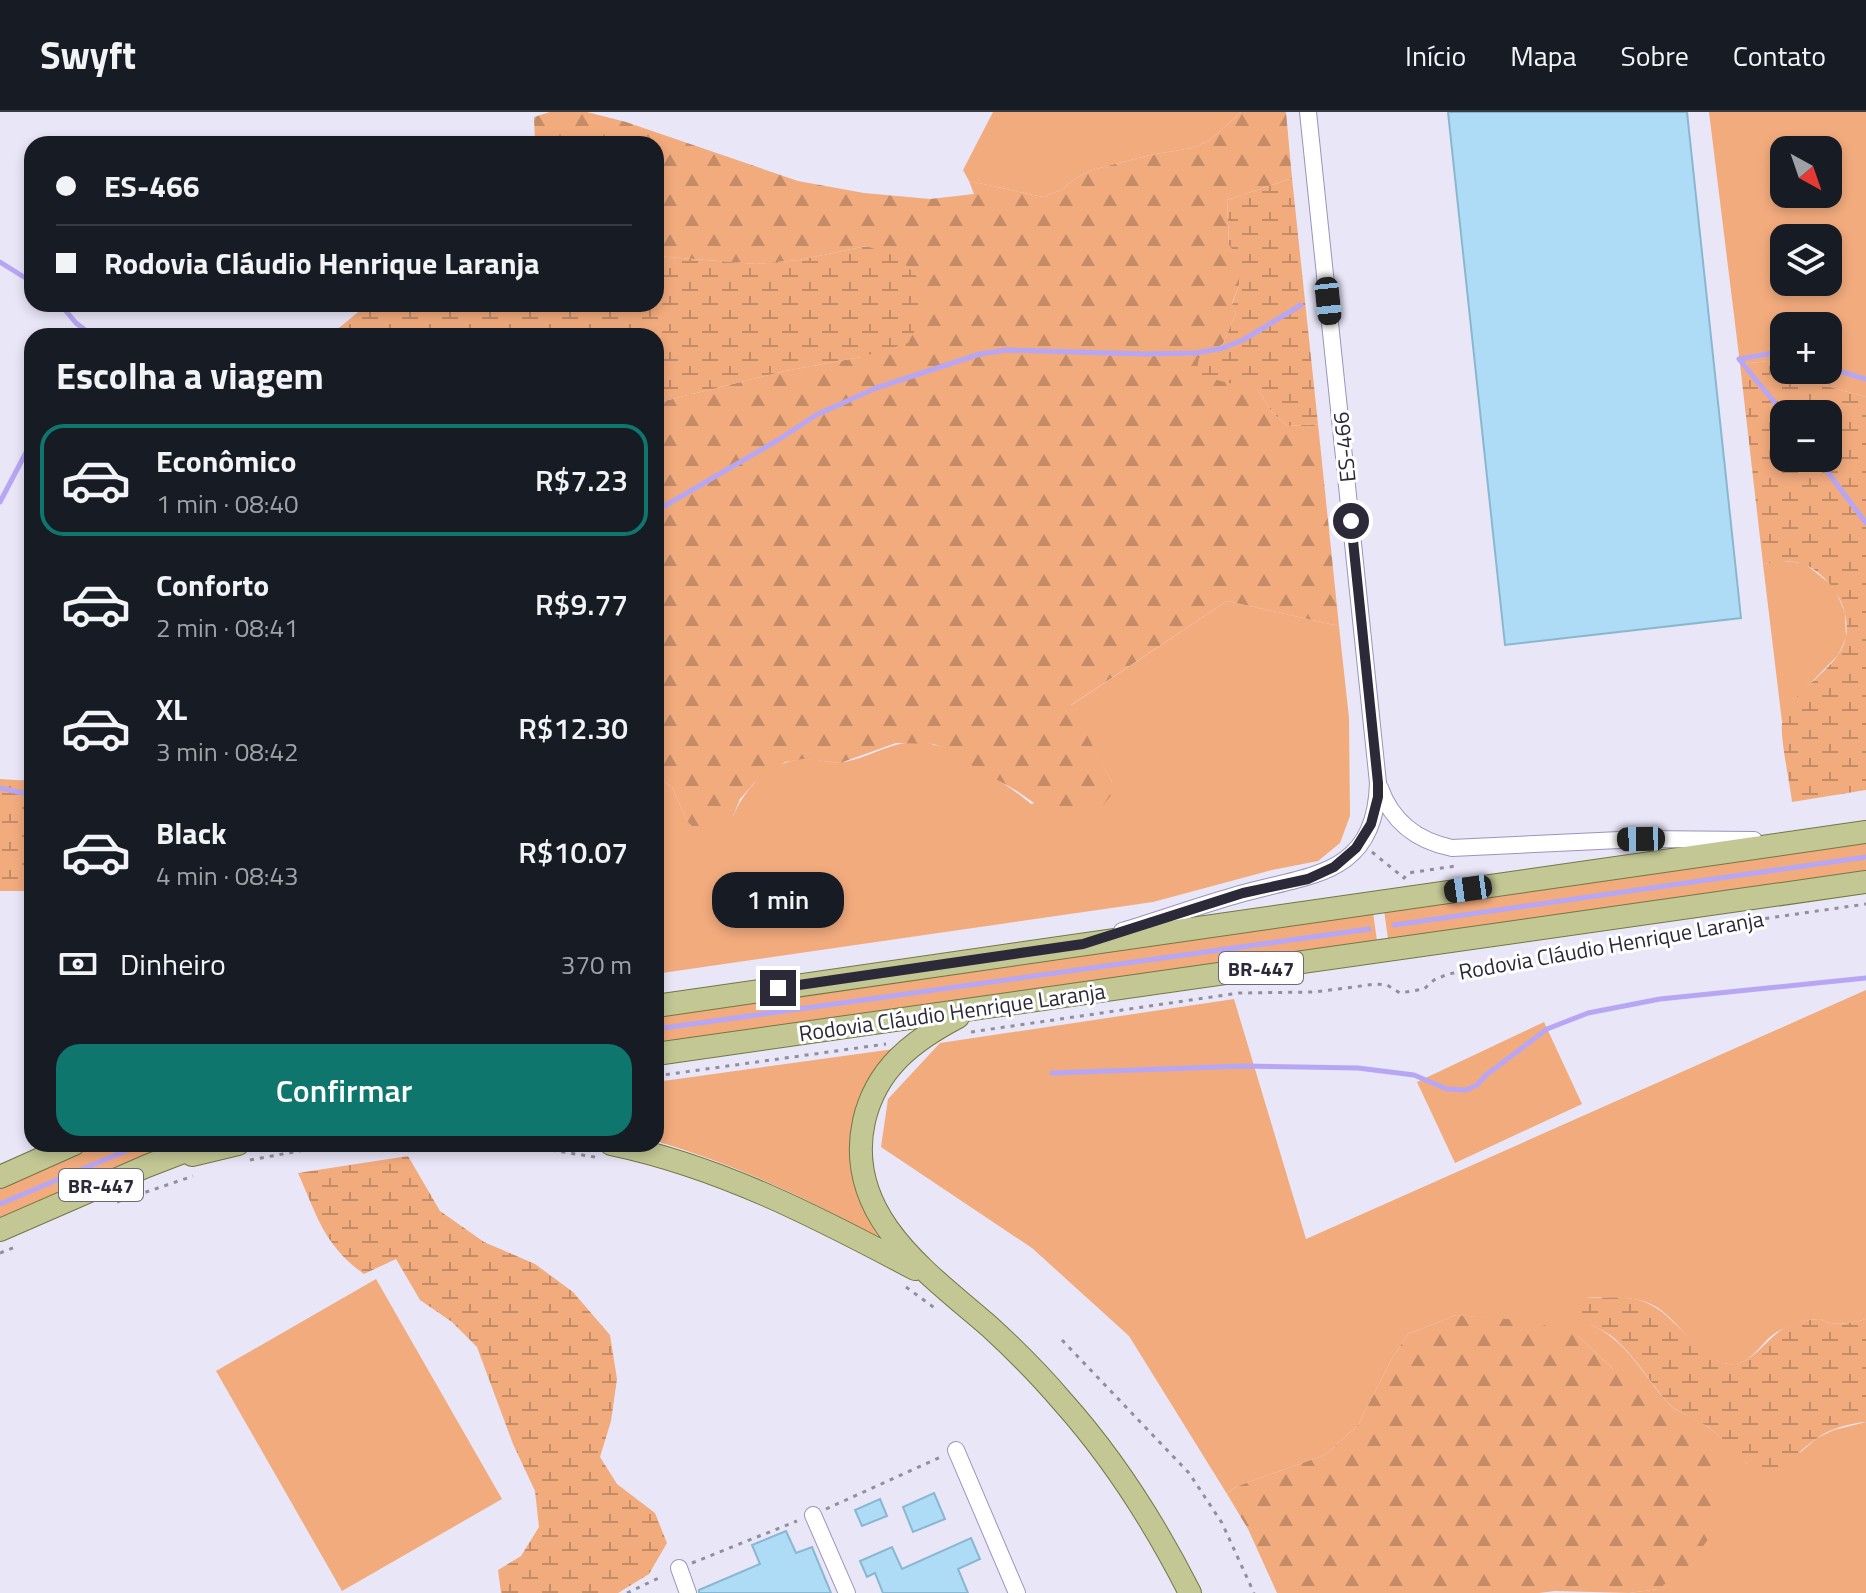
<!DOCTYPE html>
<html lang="pt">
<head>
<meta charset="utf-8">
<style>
  body { margin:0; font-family:"Titillium Web",sans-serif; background:#20242c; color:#f1f3f6; height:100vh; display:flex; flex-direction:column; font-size:30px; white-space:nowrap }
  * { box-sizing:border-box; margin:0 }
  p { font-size:26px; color:#9ea1a6 }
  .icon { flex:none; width:44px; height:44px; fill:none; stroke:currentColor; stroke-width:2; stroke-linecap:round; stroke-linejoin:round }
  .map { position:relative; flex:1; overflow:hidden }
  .sheet { position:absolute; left:24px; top:216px; width:640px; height:824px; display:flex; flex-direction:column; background:#171b24; border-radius:24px; box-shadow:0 4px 12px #0003 }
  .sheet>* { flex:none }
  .hud { position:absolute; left:24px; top:24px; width:640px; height:176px; border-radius:24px; box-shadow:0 4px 12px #0003; display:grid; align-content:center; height:176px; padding:0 32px; background:#171b24 }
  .needle { width:52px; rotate:140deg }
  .tools { position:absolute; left:1770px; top:24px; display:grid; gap:16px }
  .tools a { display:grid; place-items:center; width:72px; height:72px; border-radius:16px; background:#171b24; box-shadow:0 4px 12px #0003; font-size:40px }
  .end { position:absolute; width:36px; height:36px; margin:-18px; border:10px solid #2c2939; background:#fff; box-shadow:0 0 0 4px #fff }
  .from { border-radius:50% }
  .bubble { position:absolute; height:56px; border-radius:24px; background:#171b24; box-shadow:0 4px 12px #0003; font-size:26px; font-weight:600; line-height:56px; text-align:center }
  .car { position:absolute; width:24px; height:48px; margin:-24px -12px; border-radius:10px; box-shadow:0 0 6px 2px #0007; background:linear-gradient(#222 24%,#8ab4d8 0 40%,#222 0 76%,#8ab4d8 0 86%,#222 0) }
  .hud b { display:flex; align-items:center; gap:28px; height:76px; font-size:30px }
  .hud b+b { border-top:2px solid #363941 }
  .hud i { width:20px; height:20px; background:#f1f3f6 }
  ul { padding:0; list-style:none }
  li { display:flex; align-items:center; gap:24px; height:112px; margin:0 16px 12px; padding:0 16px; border:4px solid transparent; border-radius:24px }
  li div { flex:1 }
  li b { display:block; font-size:30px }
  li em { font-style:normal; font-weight:600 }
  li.selected { border-color:#0f766e }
  li>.icon { width:72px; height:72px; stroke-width:1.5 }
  h2 { padding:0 32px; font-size:36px; line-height:96px }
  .pay { display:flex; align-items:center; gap:20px; height:88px; padding:0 32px; font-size:30px }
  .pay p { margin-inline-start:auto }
  .primary-button { display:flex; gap:16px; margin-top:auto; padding:16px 32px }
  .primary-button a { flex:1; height:92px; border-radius:24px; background:#0f766e; color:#fff; font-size:32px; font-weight:600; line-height:92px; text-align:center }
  header { display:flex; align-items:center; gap:48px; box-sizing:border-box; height:112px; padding:0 40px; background:#171b24; border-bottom:2px solid #363941 }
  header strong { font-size:38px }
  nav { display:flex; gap:44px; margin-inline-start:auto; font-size:28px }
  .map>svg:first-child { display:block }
  .green { fill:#f2ab7d; fill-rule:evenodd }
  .forest { fill:url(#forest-firs) }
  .wetland { fill:url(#wetland-marsh); fill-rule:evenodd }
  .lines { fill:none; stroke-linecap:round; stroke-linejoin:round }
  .stream { stroke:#b7a6f4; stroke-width:5 }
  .building { fill:#aedcf6; stroke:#8ab7d0; stroke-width:2 }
  .minor-casing { stroke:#9b93bc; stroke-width:18 }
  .major-casing { stroke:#737745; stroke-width:24 }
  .path { stroke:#918e9f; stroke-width:3; stroke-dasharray:4 6; stroke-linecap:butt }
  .minor { stroke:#fff; stroke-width:16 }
  .major { stroke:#c2c794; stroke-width:22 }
  .route { stroke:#2c2939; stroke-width:10 }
  .labels { text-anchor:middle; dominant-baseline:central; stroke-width:6; stroke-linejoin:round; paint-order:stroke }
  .shield { fill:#fff; stroke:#6b6974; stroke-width:2 }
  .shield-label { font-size:20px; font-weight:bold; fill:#2c2939 }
  .street-label { font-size:22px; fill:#2c2939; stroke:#fff }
</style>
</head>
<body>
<header>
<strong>Swyft</strong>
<nav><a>Início</a><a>Mapa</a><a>Sobre</a><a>Contato</a></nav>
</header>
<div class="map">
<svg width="1866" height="1481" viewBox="0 0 1866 1481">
  <defs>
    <pattern id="forest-firs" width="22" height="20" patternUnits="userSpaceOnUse" patternTransform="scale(2)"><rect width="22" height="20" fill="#f2ab7d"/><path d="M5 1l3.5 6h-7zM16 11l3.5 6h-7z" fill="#c48b67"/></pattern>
    <pattern id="wetland-marsh" width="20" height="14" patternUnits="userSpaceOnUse" patternTransform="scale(2)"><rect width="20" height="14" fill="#f2ab7d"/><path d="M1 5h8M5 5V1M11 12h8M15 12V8" fill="none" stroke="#c48b67"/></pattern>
  </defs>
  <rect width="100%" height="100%" fill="#e9e6f8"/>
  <path class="green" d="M993,0H1241L1209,29L1192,36L1150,43L1092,58L1076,66L1061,78L1043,85L969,69L963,58Z
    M1709,0H1866V285L1830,275L1804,258H1828V214H1784V252L1769,249L1740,252ZM1784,38H1828V82H1784ZM1784,126H1828V170H1784Z
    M1780,449L1804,451L1834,475L1845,501L1846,526L1838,543L1794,588L1782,610L1763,452Z
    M1227,489L1339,514L1349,606L1350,704L1340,731L1318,749L1272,758L1153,790L662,861L656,813V664L672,675L687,709L733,704C746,674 771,648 806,647C818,647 831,652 843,650C875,645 896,624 931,632C952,636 1014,677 1031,692L1112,670L1070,594Z
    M1866,729V759L1388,827L1384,798Z
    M1373,800L1377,829L656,931V902Z
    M1866,878V1207C1856,1210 1841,1213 1830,1211C1826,1210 1822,1207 1818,1207C1808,1207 1786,1215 1777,1220C1761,1229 1750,1256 1728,1252C1693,1246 1678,1201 1646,1190C1627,1184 1605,1186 1585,1185L1591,1213C1628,1229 1643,1264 1669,1292C1677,1301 1691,1304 1701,1310C1717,1321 1733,1337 1747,1352L1801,1340L1817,1326L1834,1318L1866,1310V1481H1629L1658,1477L1613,1257L1579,1225L1487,1206L1456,1203L1408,1222L1390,1250L1358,1313L1325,1343L1235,1375L1227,1382L1129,1224L1032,1136L881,1035L888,987L940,931L1234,887L1306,1127Z
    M1544,910L1582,992L1455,1051L1417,970Z
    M894,937L856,1077L862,1095L880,1128C809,1086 736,1053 656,1029V970Z
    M101,1032H178L0,1107V1076Z
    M376,1167L502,1387L342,1479L216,1259Z"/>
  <path class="forest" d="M550,0H587L626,10L798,69L864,81L930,87L974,82L969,69L1043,85L1061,78L1076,66L1092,58L1150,43L1192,36L1209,29L1241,0H1286L1292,66L1227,88L1229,133L1242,150L1239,173L1232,192L1236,201L1223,232L1200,246L1258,278L1272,300L1287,314L1318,312L1339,514L1227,489L1071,593L1112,670L1111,683L1100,698L1065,706L1047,700L1017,679L934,632L896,631L840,651L804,647L785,650L754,671L740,687L733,704L717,717L700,722L687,709L672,675L656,664V291L785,259L861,245L866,134L799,148L756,152L656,144V32H535L534,5Z
    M1456,1203L1532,1209L1579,1225L1613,1257L1671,1299L1707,1335L1724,1389L1715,1418L1686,1457L1658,1477L1629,1481L1555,1479L1539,1481H1277L1248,1417L1227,1382L1235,1375L1325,1343L1358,1313L1390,1250L1408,1222Z"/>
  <path class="wetland" d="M1292,66L1318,312L1287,314L1272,300L1258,278L1196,263L1199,246L1223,232L1236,201L1232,193L1239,173L1241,150L1229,133L1227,88Z
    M866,134L898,145L920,168L924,202L908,231L861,245L785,259L656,291V224H329L368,192H656V144L756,152L799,148Z
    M1769,249L1784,253V258H1804L1830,275L1866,285V678L1792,690C1790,672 1780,626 1782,611C1787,580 1835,561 1845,529C1853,498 1832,466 1806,453C1794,447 1776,450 1763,452L1740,252ZM1828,302V346H1784V302Z
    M0,667L32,669V779H0Z
    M408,1044L440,1099L484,1130L535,1152L573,1180L610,1223L617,1267L611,1309L600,1345L617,1372L655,1401L667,1431L649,1462L618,1481H501L498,1458L521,1444L539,1415L535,1379L513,1332L477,1235L452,1210L420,1188L396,1147L364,1162C324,1133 318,1106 298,1061Z
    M1585,1185C1606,1187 1632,1182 1651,1193C1677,1206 1700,1247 1728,1252C1752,1256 1768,1222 1789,1214C1796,1211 1811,1207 1818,1207C1822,1207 1826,1210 1830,1211C1841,1213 1856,1210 1866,1207V1310C1850,1311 1830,1317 1817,1326C1797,1339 1783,1364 1757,1359C1738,1347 1725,1328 1707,1314C1695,1306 1679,1302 1669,1292C1650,1271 1636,1245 1614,1226C1602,1215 1575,1211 1572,1193Z"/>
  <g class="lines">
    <path class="stream" d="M0,150L32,170
      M60,192L76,211L93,224
      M1739,247L1784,302
      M1740,247L1784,239
      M1828,256L1866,267
      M1817,346L1866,411
      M0,390L32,329
      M656,399L778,328L816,303L876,276L980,242L1006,238L1144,242L1196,241L1223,236L1243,228L1301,193
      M0,676L32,683
      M1394,813L1866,745
      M656,917L1369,817
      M1052,961L1244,954L1358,956L1414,963L1447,977L1466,978L1477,973L1486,963L1547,917L1588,901L1660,887L1866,866
      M0,1092L142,1032"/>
  </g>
  <path class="building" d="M1448,0H1687L1741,506L1505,533Z
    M934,1381L945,1407L913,1420L903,1395Z
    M880,1387L887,1404L862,1414L855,1398Z
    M786,1419L796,1441L812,1435L831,1481H699V1478L760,1452L752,1433Z
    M971,1426L980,1447L958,1457L968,1481H883L875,1461L867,1465L860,1449L892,1435L902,1457Z"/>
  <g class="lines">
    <defs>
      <path id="minor" d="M1380,676C1392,710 1418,729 1452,736L1641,727L1754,728
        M1122,819C1162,807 1201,793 1240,782C1310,762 1375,765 1378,671L1308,0
        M956,1338L1017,1481
        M813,1403L847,1481
        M679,1456L688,1481"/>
      <path id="major" d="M656,894L1866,720
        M958,905C912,929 876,957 864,1009C843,1104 928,1161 990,1215C1015,1238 1040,1263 1062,1289C1114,1347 1155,1412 1190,1481
        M656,942L1866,770
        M611,1032C721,1055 817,1105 915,1157
        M192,1043L238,1032
        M0,1065L74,1032
        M0,1118L147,1054L204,1032"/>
    </defs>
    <use href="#minor" class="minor-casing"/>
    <use href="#major" class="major-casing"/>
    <path class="path" d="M1372,740L1404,766
      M1403,767L1408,761L1456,754
      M971,920L1239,881L1315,880L1376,872L1387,873L1400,881L1424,877L1434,868L1448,862L1531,849L1623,827L1866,792
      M656,964L886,932
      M512,1032L595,1045
      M250,1048L337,1032
      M117,1090L193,1064
      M0,1141L15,1135
      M906,1175L936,1197
      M1062,1228L1189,1361L1222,1411L1254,1481
      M826,1397L943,1344
      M692,1451L797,1409
      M627,1481L663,1464"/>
    <use href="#minor" class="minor"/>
    <use href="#major" class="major"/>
  </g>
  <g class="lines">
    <path class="route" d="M778,876L1083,832L1243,781L1308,767L1334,755L1356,736L1371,712L1378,685V671L1351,409"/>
  </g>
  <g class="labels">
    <g class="shield">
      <rect x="1219" y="840" width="84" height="32" rx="6"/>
      <rect x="59" y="1057" width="84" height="32" rx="6"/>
    </g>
    <g class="shield-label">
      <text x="1261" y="856">BR-447</text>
      <text x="101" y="1073">BR-447</text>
    </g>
    <g class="street-label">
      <text transform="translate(1344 335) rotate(-96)">ES-466</text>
      <text transform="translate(1611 833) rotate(-10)">Rodovia Cláudio Henrique Laranja</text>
      <text transform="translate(952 900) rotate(-8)">Rodovia Cláudio Henrique Laranja</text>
    </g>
  </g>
</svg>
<div class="tools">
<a><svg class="needle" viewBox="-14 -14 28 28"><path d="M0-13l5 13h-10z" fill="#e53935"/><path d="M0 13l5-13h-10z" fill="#9ea1a6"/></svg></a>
<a><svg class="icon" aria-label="layers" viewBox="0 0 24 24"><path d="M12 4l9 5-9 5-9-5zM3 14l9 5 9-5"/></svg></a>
<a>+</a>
<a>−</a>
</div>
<i class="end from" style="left:1351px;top:409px"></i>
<i class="end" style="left:778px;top:876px"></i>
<div class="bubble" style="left:712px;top:760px;width:132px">1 min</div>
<i class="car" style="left:1328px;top:189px;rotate:174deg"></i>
<i class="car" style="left:1641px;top:727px;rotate:269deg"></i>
<i class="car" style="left:1468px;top:777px;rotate:262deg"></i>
<div class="hud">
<b><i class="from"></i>ES-466</b>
<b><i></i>Rodovia Cláudio Henrique Laranja</b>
</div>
<section class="sheet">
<h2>Escolha a viagem</h2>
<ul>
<li class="selected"><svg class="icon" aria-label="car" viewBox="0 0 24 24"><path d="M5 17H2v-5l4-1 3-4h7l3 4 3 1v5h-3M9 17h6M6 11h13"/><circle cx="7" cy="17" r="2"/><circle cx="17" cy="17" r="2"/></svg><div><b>Econômico</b><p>1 min · 08:40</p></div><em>R$7.23</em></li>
<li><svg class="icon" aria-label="car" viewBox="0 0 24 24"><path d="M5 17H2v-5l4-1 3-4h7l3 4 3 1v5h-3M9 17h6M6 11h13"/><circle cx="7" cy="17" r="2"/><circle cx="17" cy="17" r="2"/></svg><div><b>Conforto</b><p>2 min · 08:41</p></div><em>R$9.77</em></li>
<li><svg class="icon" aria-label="car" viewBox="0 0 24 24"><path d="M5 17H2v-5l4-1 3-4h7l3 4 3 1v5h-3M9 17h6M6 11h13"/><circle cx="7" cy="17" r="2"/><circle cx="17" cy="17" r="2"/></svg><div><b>XL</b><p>3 min · 08:42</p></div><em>R$12.30</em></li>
<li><svg class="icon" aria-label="car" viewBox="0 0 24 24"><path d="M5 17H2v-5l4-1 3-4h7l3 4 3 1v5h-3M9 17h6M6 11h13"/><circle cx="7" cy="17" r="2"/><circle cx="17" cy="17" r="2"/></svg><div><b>Black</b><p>4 min · 08:43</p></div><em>R$10.07</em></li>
</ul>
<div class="pay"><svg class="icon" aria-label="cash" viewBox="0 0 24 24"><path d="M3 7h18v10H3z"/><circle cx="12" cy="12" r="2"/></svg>Dinheiro<p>370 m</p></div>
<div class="primary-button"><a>Confirmar</a></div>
</section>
</div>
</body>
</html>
